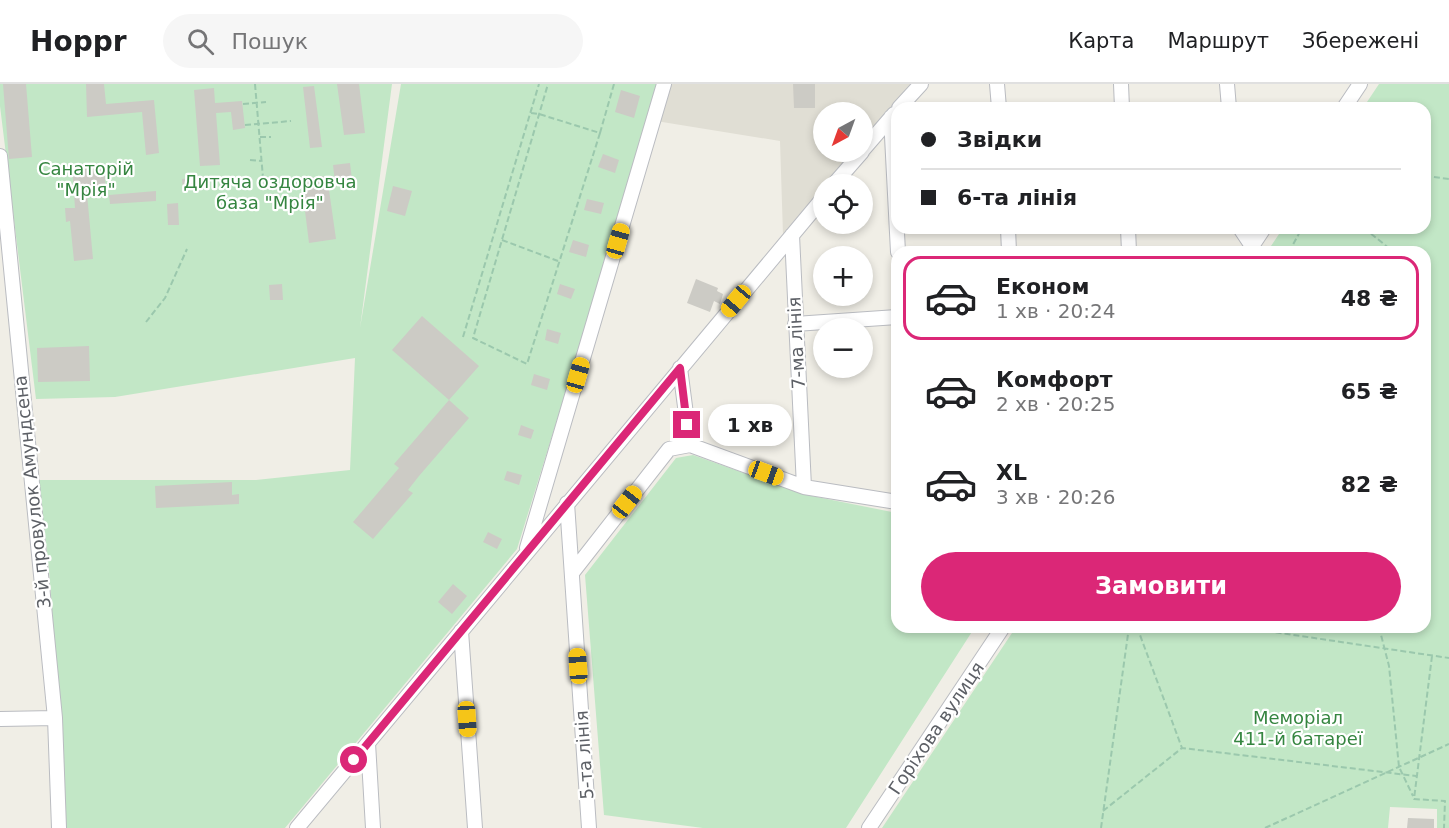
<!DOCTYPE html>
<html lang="uk">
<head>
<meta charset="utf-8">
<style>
  body { margin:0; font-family:"DejaVu Sans",sans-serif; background:#f6f6f6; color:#202124; height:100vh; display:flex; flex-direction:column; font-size:22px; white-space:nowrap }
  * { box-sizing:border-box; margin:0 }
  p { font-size:20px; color:#757577 }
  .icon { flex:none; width:33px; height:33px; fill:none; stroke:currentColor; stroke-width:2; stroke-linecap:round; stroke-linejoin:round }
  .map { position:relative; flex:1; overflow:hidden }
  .side { position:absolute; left:891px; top:162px; width:540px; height:387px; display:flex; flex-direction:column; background:#fff; border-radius:18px; box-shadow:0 3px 9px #0003 }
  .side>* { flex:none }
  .hud { position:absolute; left:891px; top:18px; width:540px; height:132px; border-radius:18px; box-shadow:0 3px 9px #0003; display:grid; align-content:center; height:132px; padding:0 30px; background:#fff }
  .needle { width:39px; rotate:221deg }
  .controls { position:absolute; left:813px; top:18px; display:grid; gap:12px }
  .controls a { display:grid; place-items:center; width:60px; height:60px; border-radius:50%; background:#fff; box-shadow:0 3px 9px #0003; font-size:30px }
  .end { position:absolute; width:27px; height:27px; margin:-14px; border:8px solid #db2777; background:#fff; box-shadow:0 0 0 3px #fff }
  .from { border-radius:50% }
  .bubble { position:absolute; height:42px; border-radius:21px; background:#fff; box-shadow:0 3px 9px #0003; font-size:20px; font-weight:600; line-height:42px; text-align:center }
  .car { position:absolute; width:18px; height:36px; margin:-18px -9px; border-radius:8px; box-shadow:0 0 4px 2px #0007; background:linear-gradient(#f5c518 24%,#345 0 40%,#f5c518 0 76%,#345 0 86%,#f5c518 0) }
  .hud b { display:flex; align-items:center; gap:21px; height:57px; font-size:22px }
  .hud b+b { border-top:2px solid #e0e0e0 }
  .hud i { width:15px; height:15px; background:#202124 }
  ul { padding:10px 0 0; list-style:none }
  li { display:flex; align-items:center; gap:18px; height:84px; margin:0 12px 9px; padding:0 18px; border:3px solid transparent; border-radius:18px }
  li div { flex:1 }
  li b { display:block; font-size:22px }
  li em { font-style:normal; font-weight:600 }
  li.current { border-color:#db2777 }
  li>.icon { width:54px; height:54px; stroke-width:1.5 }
  .button { display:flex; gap:12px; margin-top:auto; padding:12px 30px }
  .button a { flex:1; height:69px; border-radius:36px; background:#db2777; color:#fff; font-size:24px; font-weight:600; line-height:69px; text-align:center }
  header { display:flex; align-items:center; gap:36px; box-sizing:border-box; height:84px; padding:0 30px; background:#fff; border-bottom:2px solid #e0e0e0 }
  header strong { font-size:28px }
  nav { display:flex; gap:33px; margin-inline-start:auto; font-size:21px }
  .search { width:420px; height:54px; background:#f6f6f6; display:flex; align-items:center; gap:15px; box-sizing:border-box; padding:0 21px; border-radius:33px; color:#757577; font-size:22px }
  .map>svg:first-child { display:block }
  .education { fill:#e0ded4 }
  .green { fill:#c2e7c6 }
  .building { fill:#cccbc5 }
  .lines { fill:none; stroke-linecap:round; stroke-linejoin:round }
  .minor-casing { stroke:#babcc1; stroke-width:16 }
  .path { stroke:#9bc8ad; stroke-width:2; stroke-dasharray:6 3; stroke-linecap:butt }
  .minor { stroke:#fff; stroke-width:14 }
  .route { stroke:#db2777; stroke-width:8 }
  .labels { text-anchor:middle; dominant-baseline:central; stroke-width:4.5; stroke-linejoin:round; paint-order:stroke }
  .park-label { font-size:18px; fill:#358540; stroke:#fff }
  .street-label { font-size:18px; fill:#5d6066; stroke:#fff }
</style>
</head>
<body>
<header>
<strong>Hoppr</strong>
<div class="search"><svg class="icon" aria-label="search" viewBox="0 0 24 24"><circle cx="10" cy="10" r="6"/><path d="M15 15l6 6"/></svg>Пошук</div>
<nav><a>Карта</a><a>Маршрут</a><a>Збережені</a></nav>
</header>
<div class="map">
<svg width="1449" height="744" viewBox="0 0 1449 744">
  <rect width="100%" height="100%" fill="#f0eee6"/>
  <path class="education" d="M667,0H915L863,60L862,28H824V68H856L827,100H824L823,105L783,151L780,57L656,37Z"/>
  <path class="green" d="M0,0H392L360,244L401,0H661L517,465L285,744H59C54,628 59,510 36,396H256L350,386L355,274L115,313L36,315L0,22Z
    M1379,0H1449V744H1437V725L1390,723L1388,744H882L1016,543H1425V168H1267L1283,144H1425V24H1363Z
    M693,371L807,411L897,429V543H975L846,744H703L604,731L585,491L676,374Z"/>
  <path class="building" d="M3,0H26L32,73L9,75Z
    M86,0H104L106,20L154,16L159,69L146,71L142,28L87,33Z
    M337,0H359L365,49L344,51Z
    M793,0H815V24H794Z
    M314,2L322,63L310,64L303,3Z
    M214,4L215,19L242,17L245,44L233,46L231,28L216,29L220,81L200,82L194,6Z
    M621,6L640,12L634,34L615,28Z
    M603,70L619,76L615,89L598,83Z
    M350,79L352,96L335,98L333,81Z
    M104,80L106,108L87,110L93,175L74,177L70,137L66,138L65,124H75L72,81Z
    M207,92L209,103L183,106L182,95Z
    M327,92L336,155L309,159L301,95Z
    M393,102L412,107L405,132L387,127Z
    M156,107V117L110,120L109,111Z
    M587,115L604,119L601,130L584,126Z
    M178,119L179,141H168L167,120Z
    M573,156L589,161L586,173L569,168Z
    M696,195L718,204L717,207L723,210L720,220L714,217L710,228L687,219Z
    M282,200L283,216H270L269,201Z
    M560,200L575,205L571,215L557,210Z
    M422,232L479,282L449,316L392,266Z
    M547,245L561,249L558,260L545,256Z
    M89,262L90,297L38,298L37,264Z
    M534,290L550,295L547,306L531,301Z
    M449,316L469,334L419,392L408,406L413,409L373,455L353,438L399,384L394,380Z
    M521,341L534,346L531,355L518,351Z
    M507,387L522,391L519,401L504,396Z
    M232,398V411L239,410V420L156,424L155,402Z
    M488,448L502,455L497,465L483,458Z
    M453,500L467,512L452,530L438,518Z
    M1408,734L1434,735V744H1407Z"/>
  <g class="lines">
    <defs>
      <path id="minor" d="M997,0L999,24
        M1121,0L1122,24
        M1227,0L1229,24
        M899,24L921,0
        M1344,24L1360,0
        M891,33L898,168
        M862,67L894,30
        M0,72L55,634L59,744
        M834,100L862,68
        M1008,144L1009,168
        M1128,144L1129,168
        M1240,144L1252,162
        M792,151L804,403
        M1248,168L1264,144
        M795,240L897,233
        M680,284L690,361
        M567,419L589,744
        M527,464L664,0
        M572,489L669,365L690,361L804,403L897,418
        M461,547L475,744
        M0,635L55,634
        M368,659L373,744
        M297,744L824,113
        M869,744L1003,543"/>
    </defs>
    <use href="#minor" class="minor-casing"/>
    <path class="path" d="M255,0L263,94
      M243,20L266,18
      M531,29L539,30L600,49L527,280L473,254C498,169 523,85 548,0
      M245,41L291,37
      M600,49L614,0
      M260,53H271
      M250,76L261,77
      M1425,92L1449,95
      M1364,144L1390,165L1389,168
      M502,156L558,177
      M1289,168L1302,144
      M146,238L165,214L187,165
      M463,253L539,0
      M1137,543L1182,664
      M1240,543L1449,574
      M1379,543L1389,582L1399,683L1413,712
      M1432,572L1414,715L1445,717L1444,744
      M1103,727L1182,664L1416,692
      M1101,744L1129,543
      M1265,744L1449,660"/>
    <use href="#minor" class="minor"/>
  </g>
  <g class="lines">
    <path class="route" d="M354,676L680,284L687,341"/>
  </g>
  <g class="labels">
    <g class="park-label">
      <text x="86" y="84">Санаторій<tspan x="86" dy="21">"Мрія"</tspan></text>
      <text x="270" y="97">Дитяча оздоровча<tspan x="270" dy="21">база "Мрія"</tspan></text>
      <text x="1298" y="633">Меморіал<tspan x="1298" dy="21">411-й батареї</tspan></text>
    </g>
    <g class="street-label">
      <text transform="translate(796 259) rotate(-93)">7-ма лінія</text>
      <text transform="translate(32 408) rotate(-96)">3-й провулок Амундсена</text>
      <text transform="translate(936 644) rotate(-56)">Горіхова вулиця</text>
      <text transform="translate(584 671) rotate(-94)">5-та лінія</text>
    </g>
  </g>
</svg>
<div class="controls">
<a><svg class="needle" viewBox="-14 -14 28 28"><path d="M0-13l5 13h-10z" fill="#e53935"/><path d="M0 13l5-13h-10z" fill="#757577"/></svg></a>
<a><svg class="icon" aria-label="locate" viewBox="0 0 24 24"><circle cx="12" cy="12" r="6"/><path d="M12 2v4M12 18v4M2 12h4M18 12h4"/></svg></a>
<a>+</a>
<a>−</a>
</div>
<i class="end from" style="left:354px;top:676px"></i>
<i class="end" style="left:687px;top:341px"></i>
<div class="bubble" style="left:708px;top:320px;width:84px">1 хв</div>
<i class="car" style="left:618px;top:157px;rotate:16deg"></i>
<i class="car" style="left:736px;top:217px;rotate:220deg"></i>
<i class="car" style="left:578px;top:291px;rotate:16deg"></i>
<i class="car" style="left:766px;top:389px;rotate:110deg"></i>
<i class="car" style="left:627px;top:418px;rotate:38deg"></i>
<i class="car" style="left:578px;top:582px;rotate:356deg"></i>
<i class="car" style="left:467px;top:635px;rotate:176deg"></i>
<div class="hud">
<b><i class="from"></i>Звідки</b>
<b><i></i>6-та лінія</b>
</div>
<section class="side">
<ul>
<li class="current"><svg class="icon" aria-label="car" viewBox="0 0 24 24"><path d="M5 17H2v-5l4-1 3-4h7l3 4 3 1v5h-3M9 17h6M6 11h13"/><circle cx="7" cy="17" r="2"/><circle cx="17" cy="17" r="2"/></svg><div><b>Економ</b><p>1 хв · 20:24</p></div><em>48 ₴</em></li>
<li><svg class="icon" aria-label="car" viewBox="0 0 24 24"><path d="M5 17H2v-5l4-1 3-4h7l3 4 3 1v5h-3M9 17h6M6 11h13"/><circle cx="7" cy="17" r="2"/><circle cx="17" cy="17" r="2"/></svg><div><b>Комфорт</b><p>2 хв · 20:25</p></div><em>65 ₴</em></li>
<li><svg class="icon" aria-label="car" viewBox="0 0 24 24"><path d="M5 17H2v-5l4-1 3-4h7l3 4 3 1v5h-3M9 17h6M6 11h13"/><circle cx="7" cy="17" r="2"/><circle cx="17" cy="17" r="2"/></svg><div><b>XL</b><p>3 хв · 20:26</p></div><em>82 ₴</em></li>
</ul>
<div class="button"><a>Замовити</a></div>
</section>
</div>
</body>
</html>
